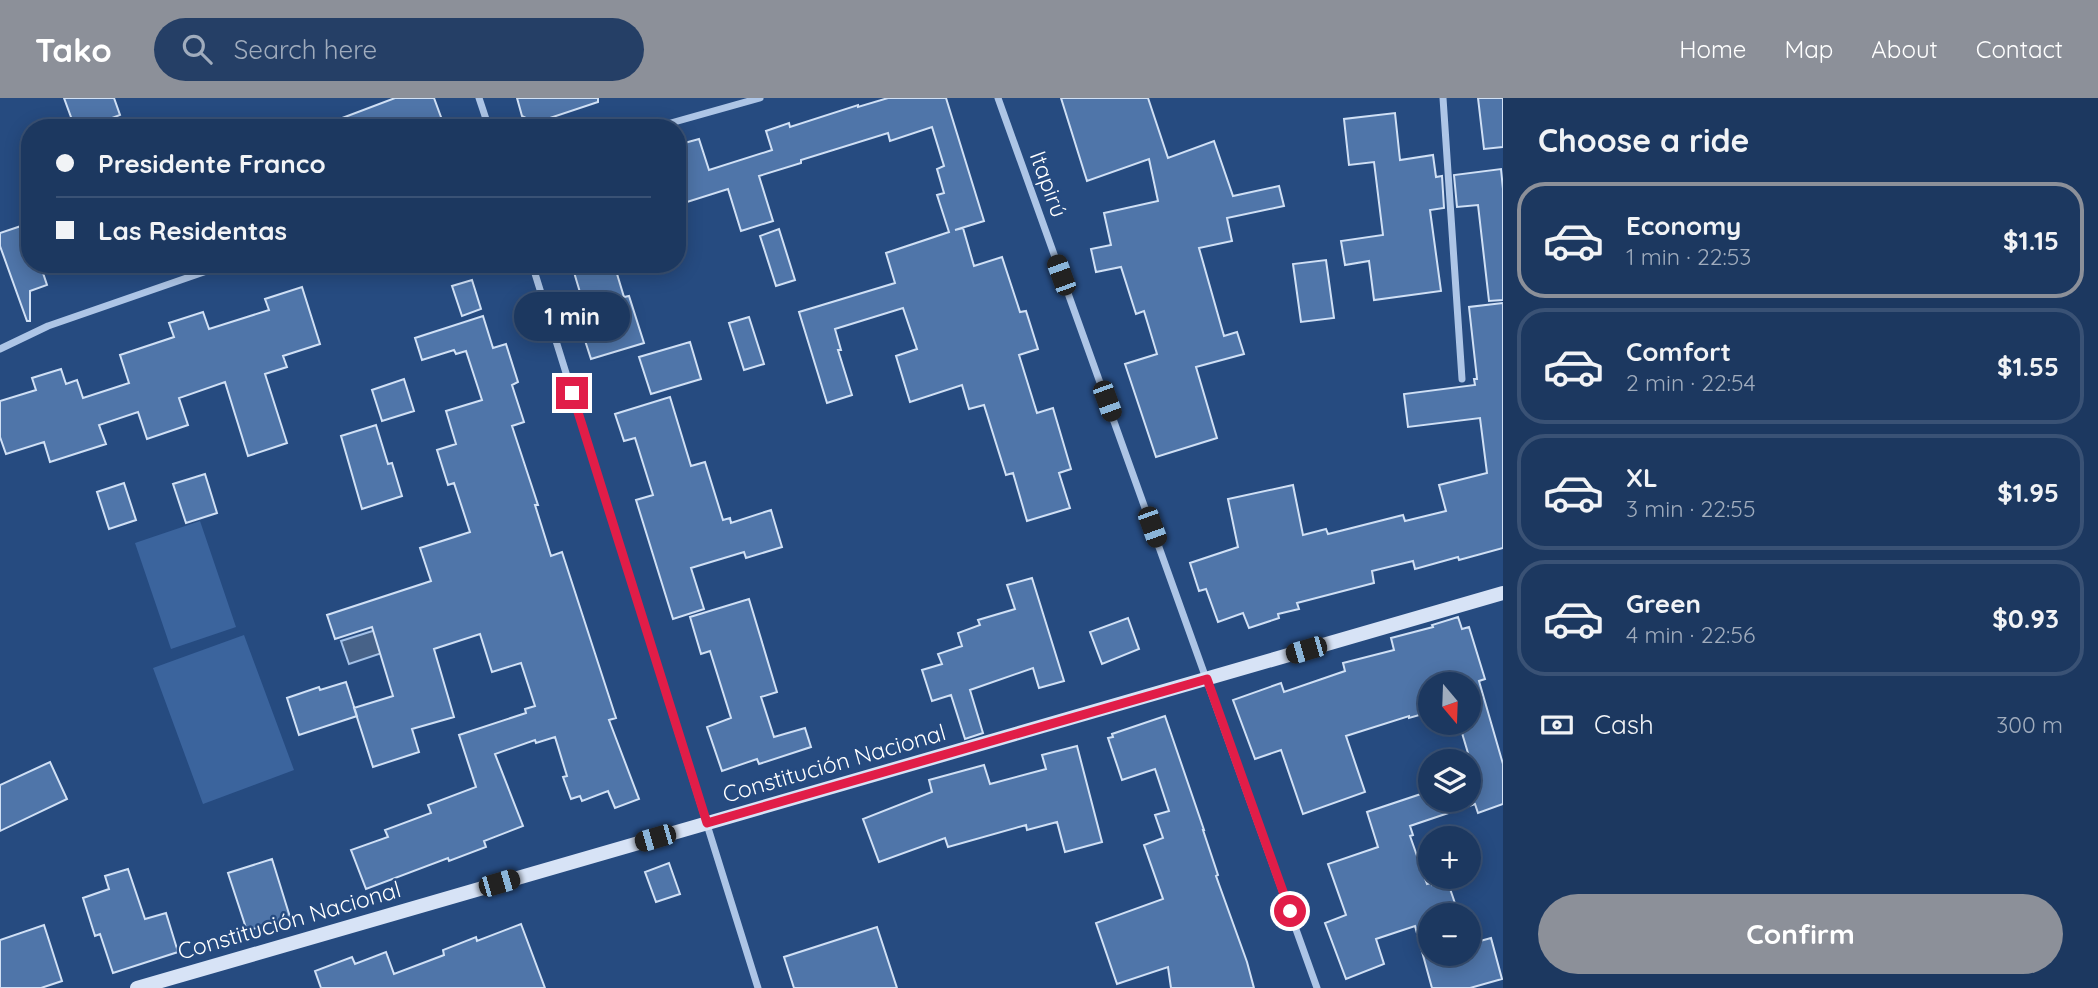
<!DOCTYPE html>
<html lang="en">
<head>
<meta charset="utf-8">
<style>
  body { margin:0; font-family:Quicksand,sans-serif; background:#253f66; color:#f1f3f6; height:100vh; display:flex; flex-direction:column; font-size:26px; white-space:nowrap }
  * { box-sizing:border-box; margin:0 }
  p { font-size:23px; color:#a0acbd }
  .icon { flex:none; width:38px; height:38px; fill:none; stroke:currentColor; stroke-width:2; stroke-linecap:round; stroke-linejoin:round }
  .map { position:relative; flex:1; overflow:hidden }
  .side { display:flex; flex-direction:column; background:#1c3860; width:595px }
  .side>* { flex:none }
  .top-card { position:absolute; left:21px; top:21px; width:665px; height:154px; border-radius:28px; box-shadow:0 4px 18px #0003,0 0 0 2px #3a5275; display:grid; align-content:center; height:154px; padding:0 35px; background:#1c3860 }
  .needle { width:46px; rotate:161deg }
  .tools { position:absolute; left:1418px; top:574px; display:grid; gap:14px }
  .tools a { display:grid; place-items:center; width:63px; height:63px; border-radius:50%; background:#1c3860; box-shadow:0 4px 18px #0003,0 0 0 2px #3a5275; font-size:35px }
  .end { position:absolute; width:32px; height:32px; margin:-16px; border:9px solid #e11d48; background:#fff; box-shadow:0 0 0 4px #fff }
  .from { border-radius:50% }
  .bubble { position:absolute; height:49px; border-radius:24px; background:#1c3860; box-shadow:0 4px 18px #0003,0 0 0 2px #3a5275; font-size:23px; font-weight:800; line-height:49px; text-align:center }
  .car { position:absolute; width:21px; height:42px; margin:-21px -10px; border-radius:9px; box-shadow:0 0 5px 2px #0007; background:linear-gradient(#222 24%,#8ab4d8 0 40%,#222 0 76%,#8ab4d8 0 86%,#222 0) }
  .top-card b { display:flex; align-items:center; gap:24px; height:66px; font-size:26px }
  .top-card b+b { border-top:2px solid #3a5275 }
  .top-card i { width:18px; height:18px; background:#f1f3f6 }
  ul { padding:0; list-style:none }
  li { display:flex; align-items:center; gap:21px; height:116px; margin:0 14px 10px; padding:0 21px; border:4px solid #3a5275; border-radius:28px }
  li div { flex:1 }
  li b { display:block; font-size:26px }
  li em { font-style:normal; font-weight:800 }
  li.current { border-color:#8c9099 }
  li>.icon { width:63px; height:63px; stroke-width:1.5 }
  h2 { padding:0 35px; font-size:32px; line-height:84px }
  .pay { display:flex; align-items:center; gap:18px; height:77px; padding:0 35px; font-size:26px }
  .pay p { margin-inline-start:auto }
  .cta { display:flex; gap:14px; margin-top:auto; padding:14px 35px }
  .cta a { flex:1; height:80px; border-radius:42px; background:#8c9099; color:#fff; font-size:28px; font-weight:800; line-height:80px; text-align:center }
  header { display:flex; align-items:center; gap:42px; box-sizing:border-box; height:98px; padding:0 35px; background:#8c9099; color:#fff }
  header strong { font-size:33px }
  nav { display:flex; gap:38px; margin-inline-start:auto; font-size:24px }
  .search { width:490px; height:63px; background:#253f66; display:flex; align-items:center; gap:18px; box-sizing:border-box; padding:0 24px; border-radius:38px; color:#a0acbd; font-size:26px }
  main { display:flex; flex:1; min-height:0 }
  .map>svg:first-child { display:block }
  .green { fill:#3b649d }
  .water { fill:#476288; stroke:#a2c0e7; stroke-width:2 }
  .building { fill:#4f75a9; stroke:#d0e0f5; stroke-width:2 }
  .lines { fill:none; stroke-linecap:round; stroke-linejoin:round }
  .street { stroke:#adc5e6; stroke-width:7 }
  .secondary { stroke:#d7e3f6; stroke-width:14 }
  .route { stroke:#e11d48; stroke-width:9 }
  .labels { text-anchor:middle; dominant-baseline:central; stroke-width:5; stroke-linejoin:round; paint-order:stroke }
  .street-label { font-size:23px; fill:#fff; stroke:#264b80 }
</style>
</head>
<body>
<header>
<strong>Tako</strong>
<div class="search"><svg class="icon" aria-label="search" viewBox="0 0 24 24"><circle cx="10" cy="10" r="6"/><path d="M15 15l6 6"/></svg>Search here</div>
<nav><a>Home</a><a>Map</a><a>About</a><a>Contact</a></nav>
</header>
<main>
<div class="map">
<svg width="1503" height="890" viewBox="0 0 1503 890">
  <rect width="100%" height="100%" fill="#264b80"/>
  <path class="green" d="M200,423L236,529L171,551L135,445Z
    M244,537L294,672L203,706L153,570Z"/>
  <path class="water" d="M382,530L394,551L349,566L341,543Z"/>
  <path class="building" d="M64,0H114L120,17L86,30H75Z
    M395,0H434L445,30H321V28Z
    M517,0H598V4L535,25L522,18Z
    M888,0H946L984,123L955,132L963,130L974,168L1002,159L1020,214L1026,213L1038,251L1019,257L1037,315L1053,310L1071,371L1059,375L1070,410L1027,423L1013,375L1006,377L984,307L969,311L962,287L910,304L896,258L917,251L903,210L835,231L841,252H838L852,297L827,305L799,214L895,185L886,155L949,134L937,97L944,95L937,71L944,68L932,29L890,43L888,35L801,62V65L759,78L773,123L741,133L728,91L687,104L677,71V47L699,41L709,72L772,52L766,33L789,25L790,29L858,7V9Z
    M1061,0H1148L1168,60L1214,43L1233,98L1279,88L1284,108L1227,120L1232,143L1199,150L1224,238L1237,234L1244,256L1196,269L1217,340L1156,359L1125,266L1157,256L1144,213L1136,216L1121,169L1096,174L1091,151L1111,147L1104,115L1158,103L1149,61L1087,83Z
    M1478,0H1503V49L1484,51Z
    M1395,15L1400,62L1433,57L1436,79L1442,78L1444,110L1430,112L1441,193L1374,202L1369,163L1345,167L1341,143L1383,137L1374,64L1349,67L1344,21Z
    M1501,71L1503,91V202L1489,203L1478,107L1457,109L1454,77Z
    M30,125V166H40L47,187L30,193V223H27L0,148V135Z
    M779,131L795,182L776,188L760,138Z
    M1326,162L1334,220L1301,224L1293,166Z
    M588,166H614L624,199L629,198L644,245L591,261L579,224L588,221L573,171Z
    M472,182L481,211L462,218L452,188Z
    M302,189L320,246L283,258L287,269L265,276L287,345L248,358L225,284L179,300L188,327L147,341L138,314L99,327L106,346L50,364L44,344L6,356L0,339V303L36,292L32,280L61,271L66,286L77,282L83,300L129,285L120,257L174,239L169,225L203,214L209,231L269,212L265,201Z
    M1503,205V450L1459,462L1458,459L1415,471L1413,463L1372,473L1374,485L1297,505L1299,511L1278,516L1279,520L1249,530L1243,515L1218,524L1206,491L1199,493L1190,465L1238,449L1228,401L1293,387L1303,437L1326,431L1328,436L1403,417L1405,423L1446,413L1439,387L1487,375L1480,320L1408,329L1404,296L1475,287L1474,281H1477L1469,209Z
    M483,218L493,250L506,246L518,284L512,287L524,324L512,328L538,407H535L551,458L562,454L616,620L609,622L639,701L615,710L608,693L582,703L580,698L571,701L563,679L567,678L555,639L536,645L535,642L495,656L523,728L484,743L486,749L449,763L448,760L366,791L351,752L388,739L385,732L431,715L428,707L476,689L459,637L526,615L525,611L535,608L521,565L492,574L480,536L434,551L454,619L412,631L419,654L373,669L354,610L393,598L372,529L335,541L327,517L431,483L420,450L470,434L454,385L448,387L437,352L456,346L446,313L482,302L466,253L456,256L454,252L422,262L415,240Z
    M749,219L764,266L744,272L729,225Z
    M690,244L701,281L651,296L639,259Z
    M404,281L414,313L382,323L372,292Z
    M670,299L691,368L705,364L723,422L730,420L731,425L771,412L782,449L746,460L744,454L691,470L704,511L673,521L636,402L653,397L635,340L624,343L615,316Z
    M376,327L388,366L392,365L402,398L362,411L341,338Z
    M205,376L217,415L186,425L173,386Z
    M124,385L136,422L109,431L97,394Z
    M1032,480L1064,583L1039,590L1033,570L970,592L983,635L965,641L951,597L932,603L922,572L942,566L938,556L962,548L958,535L980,527L978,522L1015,511L1007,487Z
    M749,501L777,594L761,599L774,639L805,630L811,649L759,666L757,661L722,673L707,629L731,620L710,553L701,556L690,519Z
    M1458,519L1462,531L1469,529L1485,581L1479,583L1503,666V706L1478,715L1475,706L1410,728L1413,737L1410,738L1427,786L1431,785L1432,787L1447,782L1459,817H1430V856H1468V844L1469,846L1491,840L1502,881L1470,890H1432L1415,828L1376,841L1384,866L1346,881L1325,825L1346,817L1328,766L1378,749L1367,714L1430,693V702H1468V677L1474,675L1459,625H1468V586H1430V614L1409,620V618L1346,638L1365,694L1303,716L1281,652L1255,661L1233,602L1281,585L1284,594L1345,573L1343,565L1394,552L1391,540L1433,529L1432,527Z
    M1128,520L1139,551L1102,566L1090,534Z
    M346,584L357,618L299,637L287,600L319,589L320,592Z
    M1165,618L1204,732H1203L1218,777L1216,778L1247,864L1254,890H1171L1168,869L1117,886L1096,825L1163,801L1144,747L1163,740L1155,717L1169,713L1155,671L1122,682L1108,640L1113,639L1112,636Z
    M1077,648L1102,744L1065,754L1057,724L1027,732L1026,727L948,749L945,740L879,764L863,721L932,694L929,682L984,667L990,686L1046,671L1042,657Z
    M50,664L67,701L0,733V687Z
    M272,761L290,819L247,833L228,775Z
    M669,765L680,796L656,804L645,774Z
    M128,771L145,821L166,815L178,854L113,875L100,836L95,838L83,800L109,791L105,778Z
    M521,826L545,890H321L315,873L352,859L355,866L386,854L394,876L444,857L443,852L476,839L477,843Z
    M44,827L62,883L41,890H0V842Z
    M877,829L897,890H794L784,859Z"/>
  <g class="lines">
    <path class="street" d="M479,0L489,30
      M998,0L1317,890
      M1443,0L1462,281
      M653,30L760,0
      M532,166L758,890
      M0,251L48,228L227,166"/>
    <path class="secondary" d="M137,890L1503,495"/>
  </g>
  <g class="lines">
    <path class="route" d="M572,295L707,725L1207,581L1290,813"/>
  </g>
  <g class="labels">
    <g class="street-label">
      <text transform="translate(1049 86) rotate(70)">Itapirú</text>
      <text transform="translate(834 665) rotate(-16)">Constitución Nacional</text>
      <text transform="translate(289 822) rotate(-16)">Constitución Nacional</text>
    </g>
  </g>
</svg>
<div class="tools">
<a><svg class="needle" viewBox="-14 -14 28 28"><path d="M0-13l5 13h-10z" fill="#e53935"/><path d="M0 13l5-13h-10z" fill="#a0acbd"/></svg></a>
<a><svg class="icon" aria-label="layers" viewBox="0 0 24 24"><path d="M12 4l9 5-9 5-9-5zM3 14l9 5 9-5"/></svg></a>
<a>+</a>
<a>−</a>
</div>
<i class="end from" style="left:1290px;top:813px"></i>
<i class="end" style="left:572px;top:295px"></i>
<div class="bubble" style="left:514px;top:194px;width:116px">1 min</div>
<i class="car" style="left:1061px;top:177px;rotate:340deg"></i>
<i class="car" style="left:1107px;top:303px;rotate:160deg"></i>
<i class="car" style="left:1152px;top:429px;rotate:160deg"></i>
<i class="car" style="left:1306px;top:552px;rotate:254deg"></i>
<i class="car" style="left:655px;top:740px;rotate:254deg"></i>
<i class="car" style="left:499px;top:785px;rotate:74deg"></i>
<div class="top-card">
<b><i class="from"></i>Presidente Franco</b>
<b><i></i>Las Residentas</b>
</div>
</div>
<section class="side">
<h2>Choose a ride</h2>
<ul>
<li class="current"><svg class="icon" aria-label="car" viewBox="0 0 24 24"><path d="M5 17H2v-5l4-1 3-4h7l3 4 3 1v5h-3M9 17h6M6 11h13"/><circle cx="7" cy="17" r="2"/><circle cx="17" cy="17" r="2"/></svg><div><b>Economy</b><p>1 min · 22:53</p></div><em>$1.15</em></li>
<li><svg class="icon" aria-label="car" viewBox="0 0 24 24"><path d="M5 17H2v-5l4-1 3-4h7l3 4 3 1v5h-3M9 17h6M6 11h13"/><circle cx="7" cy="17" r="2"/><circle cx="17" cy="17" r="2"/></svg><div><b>Comfort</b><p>2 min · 22:54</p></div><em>$1.55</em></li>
<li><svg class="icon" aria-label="car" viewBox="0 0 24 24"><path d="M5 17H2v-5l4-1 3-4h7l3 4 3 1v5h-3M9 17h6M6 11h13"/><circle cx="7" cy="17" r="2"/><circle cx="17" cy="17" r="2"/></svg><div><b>XL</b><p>3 min · 22:55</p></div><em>$1.95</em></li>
<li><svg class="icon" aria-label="car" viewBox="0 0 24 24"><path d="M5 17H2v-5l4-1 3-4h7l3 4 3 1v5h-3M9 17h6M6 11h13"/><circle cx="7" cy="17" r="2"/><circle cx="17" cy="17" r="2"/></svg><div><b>Green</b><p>4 min · 22:56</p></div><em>$0.93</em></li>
</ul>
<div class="pay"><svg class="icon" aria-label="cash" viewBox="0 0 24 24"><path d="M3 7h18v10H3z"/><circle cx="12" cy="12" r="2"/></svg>Cash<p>300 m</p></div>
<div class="cta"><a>Confirm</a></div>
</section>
</main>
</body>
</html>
